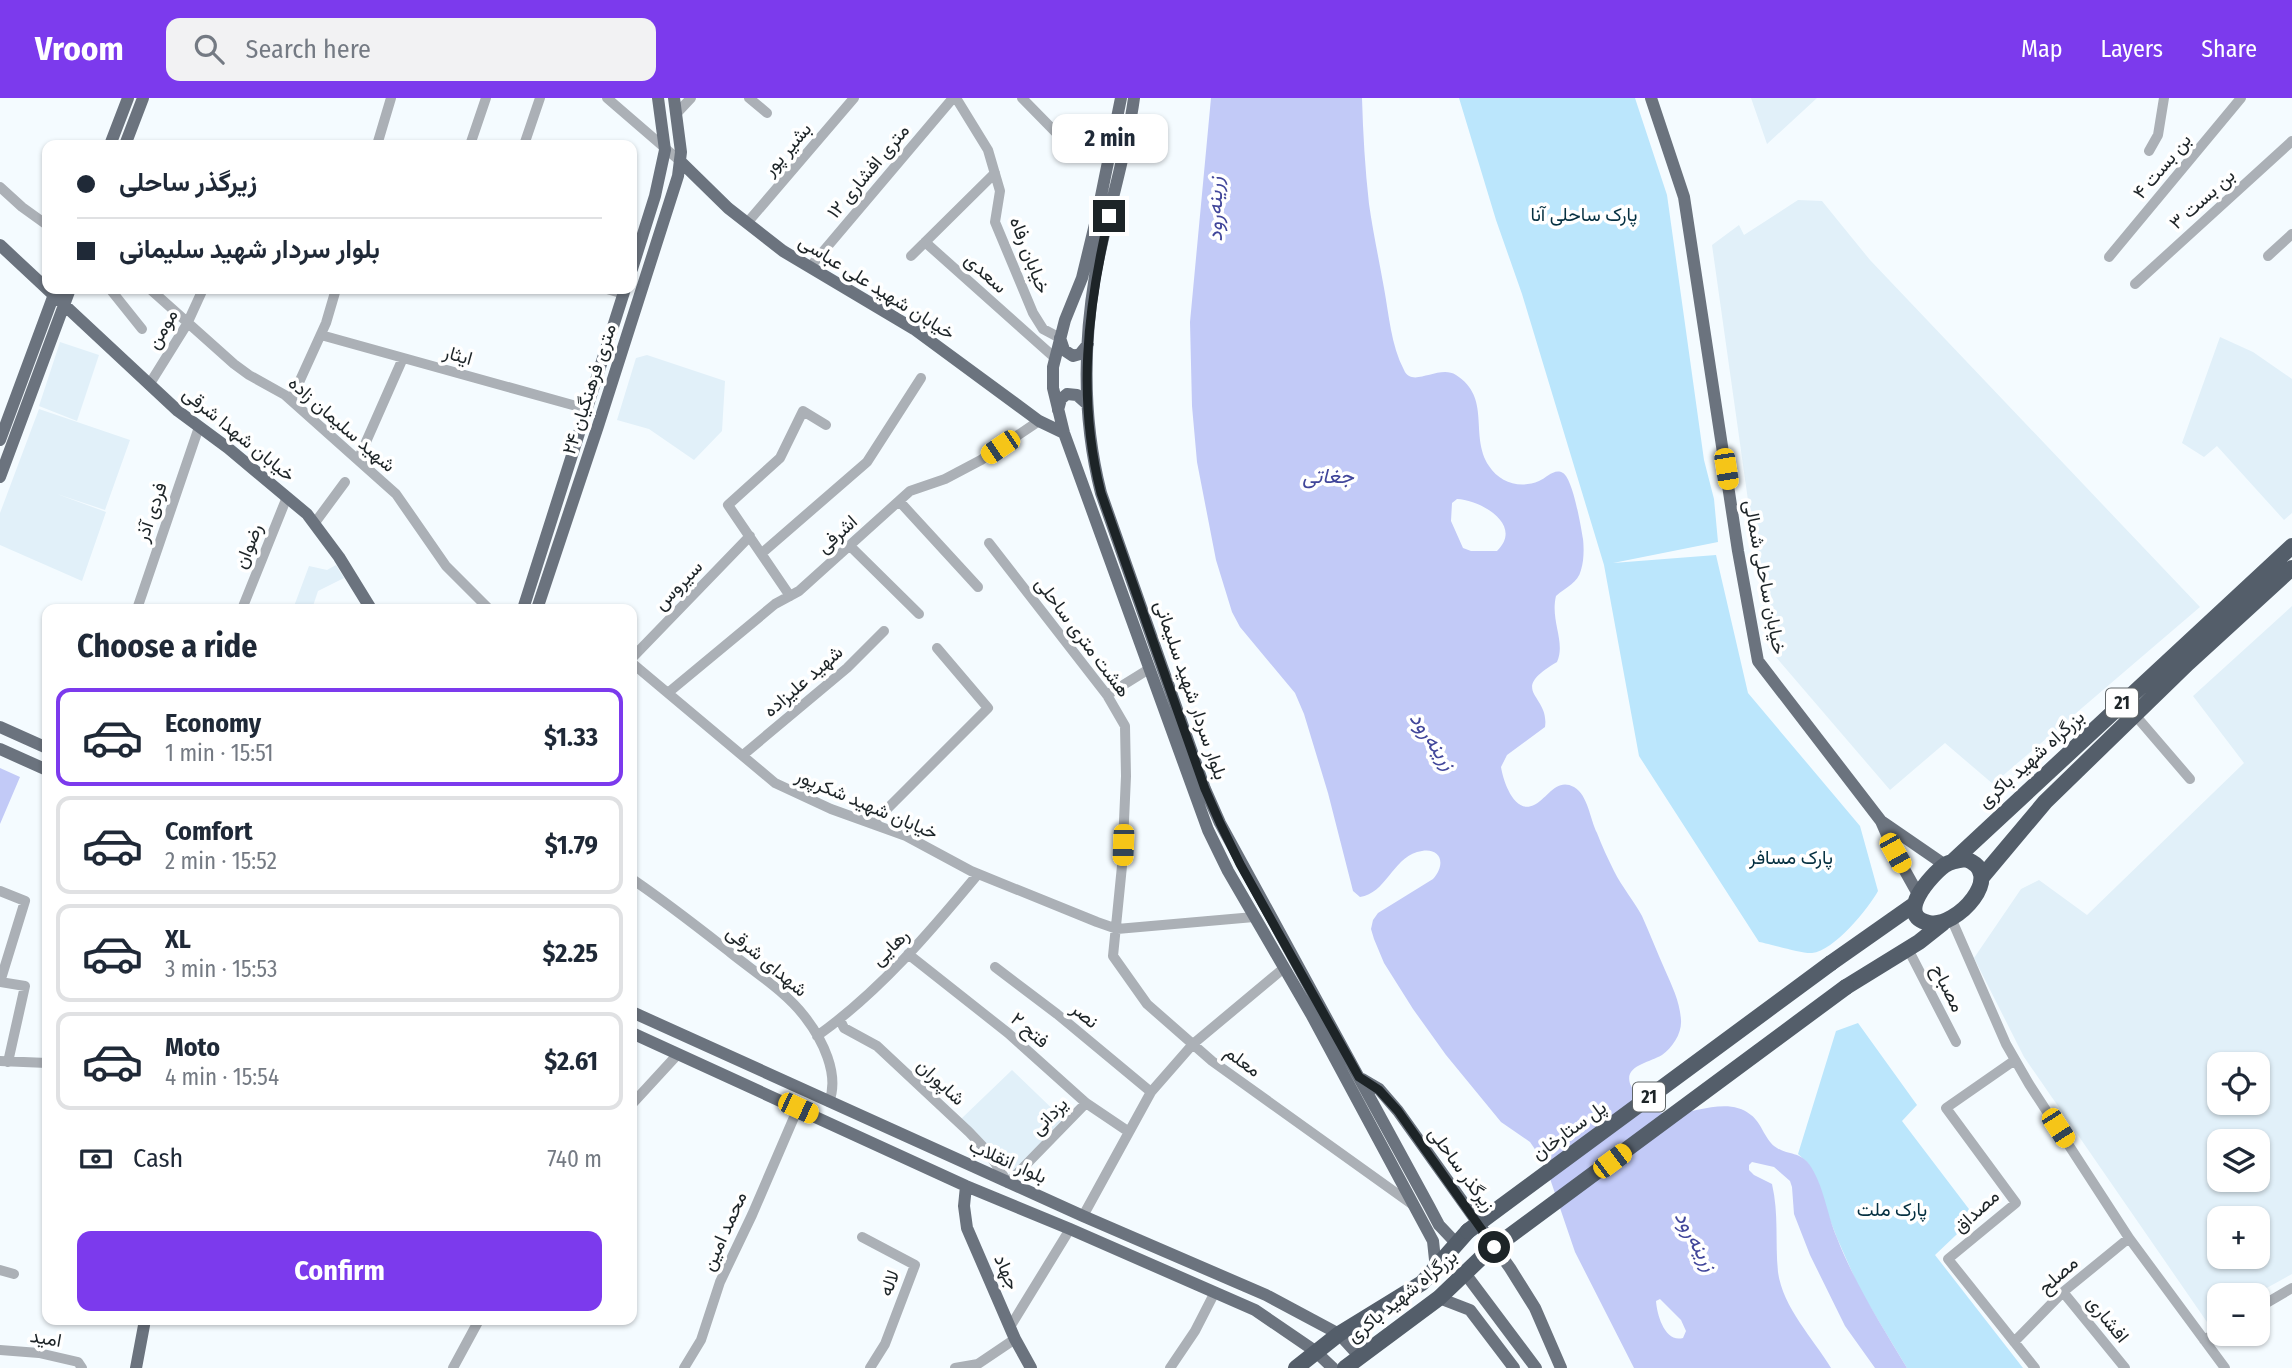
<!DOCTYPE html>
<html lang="en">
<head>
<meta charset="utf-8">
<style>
  body { margin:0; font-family:"Fira Sans Condensed",Vazirmatn,sans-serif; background:#f2f2f3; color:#1f2937; height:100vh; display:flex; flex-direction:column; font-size:26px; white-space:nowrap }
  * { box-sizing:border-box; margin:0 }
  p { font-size:23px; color:#747a83 }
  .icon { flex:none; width:38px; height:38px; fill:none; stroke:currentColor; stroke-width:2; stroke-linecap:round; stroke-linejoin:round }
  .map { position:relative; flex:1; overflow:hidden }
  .details { position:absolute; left:42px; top:506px; width:595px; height:721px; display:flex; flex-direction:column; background:#fff; border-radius:14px; box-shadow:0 2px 5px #0004 }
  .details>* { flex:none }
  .guide { position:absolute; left:42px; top:42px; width:595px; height:154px; border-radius:14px; box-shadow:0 2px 5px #0004; display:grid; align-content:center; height:154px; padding:0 35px; background:#fff }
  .fabs { position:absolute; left:2207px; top:954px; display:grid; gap:14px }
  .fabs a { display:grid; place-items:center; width:63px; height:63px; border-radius:14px; background:#fff; box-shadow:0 2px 5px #0004; font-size:35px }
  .end { position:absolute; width:32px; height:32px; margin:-16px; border:9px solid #1d2427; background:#fff; box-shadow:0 0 0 4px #fff }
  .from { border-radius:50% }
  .bubble { position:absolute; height:49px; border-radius:14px; background:#fff; box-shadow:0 2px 5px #0004; font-size:23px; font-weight:700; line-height:49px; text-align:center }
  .car { position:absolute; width:21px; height:42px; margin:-21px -10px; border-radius:9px; box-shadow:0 0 5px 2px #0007; background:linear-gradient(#f5c518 24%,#345 0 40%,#f5c518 0 76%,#345 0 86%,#f5c518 0) }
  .guide b { display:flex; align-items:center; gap:24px; height:66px; font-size:26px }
  .guide b+b { border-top:2px solid #e0e1e3 }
  .guide i { width:18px; height:18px; background:#1f2937 }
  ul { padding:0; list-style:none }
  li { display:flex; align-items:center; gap:21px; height:98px; margin:0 14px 10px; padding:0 21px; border:4px solid #e0e1e3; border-radius:14px }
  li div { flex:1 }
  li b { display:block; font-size:26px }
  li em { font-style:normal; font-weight:700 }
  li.active { border-color:#7c3aed }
  li>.icon { width:63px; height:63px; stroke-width:1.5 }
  h2 { padding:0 35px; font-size:32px; line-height:84px }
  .pay { display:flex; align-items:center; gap:18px; height:77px; padding:0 35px; font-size:26px }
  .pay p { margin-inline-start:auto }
  .primary-button { display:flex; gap:14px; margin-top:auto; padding:14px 35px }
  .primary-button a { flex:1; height:80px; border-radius:14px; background:#7c3aed; color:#fff; font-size:28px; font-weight:700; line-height:80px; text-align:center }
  header { display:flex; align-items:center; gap:42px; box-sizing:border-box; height:98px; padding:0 35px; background:#7c3aed; color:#fff }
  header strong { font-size:33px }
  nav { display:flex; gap:38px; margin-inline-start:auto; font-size:24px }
  .search { width:490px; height:63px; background:#f2f2f3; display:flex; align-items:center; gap:18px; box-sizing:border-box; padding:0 24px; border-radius:14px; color:#747a83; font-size:26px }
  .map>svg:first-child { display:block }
  .built { fill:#e1f0f9; fill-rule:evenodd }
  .green { fill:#bbe6fc }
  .water { fill:#c2caf7; fill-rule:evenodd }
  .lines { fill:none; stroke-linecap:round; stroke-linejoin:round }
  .minor { stroke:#abb0b6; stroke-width:10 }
  .major { stroke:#6b737e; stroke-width:12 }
  .highway { stroke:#545e6a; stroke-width:16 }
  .highway-bridge { stroke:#545e6a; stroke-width:16 }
  .route { stroke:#1d2427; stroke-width:9 }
  .labels { text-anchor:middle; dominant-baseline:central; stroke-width:7; stroke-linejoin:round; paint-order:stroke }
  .shield { fill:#fff; stroke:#616668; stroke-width:2 }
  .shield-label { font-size:18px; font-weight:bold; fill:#1d2427 }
  .street-label { font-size:19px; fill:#1d2427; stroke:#fff }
  .park-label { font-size:19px; fill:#053041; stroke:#fff }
  .water-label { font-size:21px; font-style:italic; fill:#41469a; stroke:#fff }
</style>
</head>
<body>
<header>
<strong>Vroom</strong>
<div class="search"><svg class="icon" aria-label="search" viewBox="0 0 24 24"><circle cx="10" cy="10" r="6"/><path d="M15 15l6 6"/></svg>Search here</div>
<nav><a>Map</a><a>Layers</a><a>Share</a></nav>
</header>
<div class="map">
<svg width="2292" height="1270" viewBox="0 0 2292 1270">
  <rect width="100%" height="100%" fill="#f4fbff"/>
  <path class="built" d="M1751,0H1817L1767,46Z
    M1798,102L1822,103L1870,162L2200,509L1993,686L1945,645L1890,692L1769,551L1712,147L1739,127L1744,137Z
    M2220,239L2253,254L2292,281V415L2284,422L2217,348L2204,359L2182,345Z
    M60,244L99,257L77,323L39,308Z
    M647,257L725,283L722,333L694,362L649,331L617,322L636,260Z
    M39,311L130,342L105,412L57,396L106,414L82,483L0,447V415Z
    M336,467L344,480L318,493L312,511H293L309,468L327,472Z
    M2292,508V1176L2254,1197H2219V1217L2207,1224L2024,959L1974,860L2021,791L2039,782L2087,817L2244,665L2193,598ZM2219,966H2258V1004H2219ZM2219,1043H2258V1082H2219ZM2219,1120H2258V1158H2219Z
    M1012,972L1064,1022L1011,1076L961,1021Z"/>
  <path class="green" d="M1459,0H1635L1667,97L1704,362L1714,401L1718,444L1613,465L1716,457L1748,595L1860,728L1878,793C1868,811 1834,853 1812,855C1802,856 1771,846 1759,844L1639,658L1604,467L1522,196L1496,122Z
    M1858,925L1917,1007L1902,1023L1975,1119L1935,1157L2023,1270H1907L1860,1192L1837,1140L1808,1065L1798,1056L1836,933Z"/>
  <path class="water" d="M1211,0H1362C1363,35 1365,71 1369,106C1373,134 1379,162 1384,190C1389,217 1391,247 1404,272C1412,291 1439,266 1456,277C1492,300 1469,337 1489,368C1500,385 1520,391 1539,383C1547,380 1554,370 1563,375C1573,381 1581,429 1583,441C1584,450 1584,463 1581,472C1578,485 1566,489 1556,498C1550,523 1566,544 1557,564C1506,594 1550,596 1545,629L1507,657L1501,669C1503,682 1514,717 1534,707C1547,701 1556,679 1574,689C1588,697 1590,721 1597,735C1602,748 1608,761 1614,773C1622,789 1634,803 1642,818C1650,836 1657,854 1665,872C1672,888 1680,904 1681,922C1682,935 1673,949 1662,957C1649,965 1620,968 1632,990C1661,1046 1715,988 1751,1017C1762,1025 1765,1043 1777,1050C1788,1057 1800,1054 1809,1066C1824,1087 1827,1117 1837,1140C1855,1186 1882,1228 1907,1270H1875L1845,1228L1810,1157L1794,1116L1792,1089L1790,1083L1774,1069L1752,1064L1749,1067V1072L1754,1077L1772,1086C1779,1116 1775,1144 1778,1174C1783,1210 1813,1240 1831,1270H1634L1575,1154L1545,1066L1530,1044L1501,1024L1446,957L1413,911L1384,865L1374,841L1371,831L1373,822L1378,815L1433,781C1448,764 1439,747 1417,754C1392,762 1386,795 1360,799L1353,793L1328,695L1304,616L1295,595L1240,529L1232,514L1216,462L1197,364L1192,308L1190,224ZM1457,401C1481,402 1524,427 1497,453H1471L1463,450L1451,423L1452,405ZM1660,1201L1681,1222L1686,1233L1683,1240C1665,1245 1657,1217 1656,1203Z
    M0,670L20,679L0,726Z"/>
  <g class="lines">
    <path class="minor" d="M607,0L680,63
      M749,0L767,15
      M956,0L988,52L1000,93L995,124L1033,215L1043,231L1060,240
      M1022,0L1073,52
      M676,16L691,0
      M377,47L391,0
      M470,47L486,0
      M524,47L540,0
      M2149,53L2158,37L2164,0
      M0,89L22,109L47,127
      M747,125L854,0
      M925,144L1055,260
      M911,158L995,75
      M2268,158L2292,136
      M2109,159L2241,0
      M810,169L953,0
      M2135,186L2292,43
      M110,191L142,231
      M150,191L234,266L249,277L285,297L396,396L446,468L489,511
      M607,191L624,196
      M321,237L587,311
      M149,287L187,226L203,191
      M291,302L326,225L336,191
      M358,362L403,260
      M899,403L978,489
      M314,426L345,384
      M989,445L1107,597L1125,628L1126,678L1122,768L1113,858L1147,906L1212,963L1413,1107
      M850,448L919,516
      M762,455L867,364L921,280
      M790,498L728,407L780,360L803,313L826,327
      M137,511L199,329
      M242,511L287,399
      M632,560L750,438
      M632,565L775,685L831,711L906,738L971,773L1097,824L1117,831L1254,819
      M669,594L775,506L799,493L910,393L945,381L981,362L1039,323
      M1107,597L1149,571
      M2135,617L2190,681
      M743,657L847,570L884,533
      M872,726L988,610L937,550
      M632,781C666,804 699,830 731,855C756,875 786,894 805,919C822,941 840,976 829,1004
      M0,793L25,803L0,884
      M1951,820L2006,946L2029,986L2129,1140L2225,1270
      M1908,851L1956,944
      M908,856L1008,935L1086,1005L1129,1034
      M995,869L1057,916L1151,994
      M0,884L25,888L8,964
      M840,922L844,930L877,948L969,1034L988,1054L1008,1085L1086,1005
      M817,938C879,894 930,834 978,776
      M2015,962L1946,1010L2016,1105L1948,1161L2035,1270
      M0,963L47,965
      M632,1006L678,956
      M1083,1118L1151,994L1193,946L1284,870
      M862,1139L915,1167L885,1246L870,1270
      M0,1172L14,1176
      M2063,1194L2125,1270
      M2258,1210L2292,1190
      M1010,1229L1070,1131
      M2204,1242L2219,1233
      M2014,1244L2063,1194L2129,1140
      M0,1252L39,1255L78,1264L82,1270
      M453,1270L479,1222
      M684,1270L701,1242L720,1184L752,1117L798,1010
      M955,1270L978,1266L1015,1241
      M1170,1270L1195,1233L1215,1194"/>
    <path class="major" d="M1121,0L1097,118L1082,180L1065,222L1053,269V290L1064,335L1208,732L1228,773L1311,916L1433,1143L1436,1171
      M1134,0C1126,60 1106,118 1095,178C1083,250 1083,324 1101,395L1205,691L1220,725L1429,1108L1439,1127L1456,1145
      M1651,0L1684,99L1738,453L1758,563L1881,723L1895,755L1918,796
      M110,47L128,0
      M125,47L143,0
      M680,63L728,110L783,153L914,231L1039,323L1064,335
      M0,147L178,313L228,350L307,416L339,459L371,511
      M632,171L655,98L665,52L658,0
      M1060,240L1064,252L1073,258L1080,256L1088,246
      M1058,312L1061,301L1067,296L1077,297L1087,306
      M0,342L56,191
      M0,379L70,191
      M523,511L625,191
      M537,511L598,328L678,78L681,54L674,0
      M0,629L47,650
      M0,651L47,672
      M1881,723L1945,767
      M632,914L1083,1118L1266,1197L1339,1236L1360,1259
      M632,935L966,1088L1070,1131L1255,1212L1315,1253L1333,1270
      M1362,981L1379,991L1398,1013L1510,1170L1535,1210L1561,1270
      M966,1088L964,1108L967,1130L1015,1241L1031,1270
      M1464,1174L1536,1270
      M1439,1200L1470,1212L1514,1270
      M136,1270L145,1222"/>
    <path class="highway" d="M1965,761C2008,775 1956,831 1929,825C1894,818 1931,777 1945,767C1951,763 1958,762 1965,761Z
      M1953,763L2292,448
      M1982,779L2045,704L2188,565L2292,470
      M1831,865L1915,806
      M1846,889L1919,844L1943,825
      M1296,1270L1339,1236L1422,1185L1468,1133
      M1345,1270L1439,1200L1484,1157"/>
    <path class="highway-bridge" d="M1468,1133L1831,865
      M1484,1157L1846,889"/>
  </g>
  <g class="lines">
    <path class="route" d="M1109,118C1087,212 1077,301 1101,395L1205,691L1220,725L1240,766L1359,979L1379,992L1398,1013L1494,1149"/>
  </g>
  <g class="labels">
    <g class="shield">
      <rect x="2106" y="590.5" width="32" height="29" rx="5"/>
      <rect x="1633" y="984.5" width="32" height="29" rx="5"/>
    </g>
    <g class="shield-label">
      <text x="2122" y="605">21</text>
      <text x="1649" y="999">21</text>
    </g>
    <g class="street-label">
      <text transform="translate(787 51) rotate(-49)">بشیر پور</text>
      <text transform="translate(2162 68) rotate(-50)">بن بست ۴</text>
      <text transform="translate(868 73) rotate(-50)">۱۲ متری افشاری</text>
      <text transform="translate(2202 101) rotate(-42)">بن بست ۳</text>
      <text transform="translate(1030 157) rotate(69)">خیابان رفاه</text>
      <text transform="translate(986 175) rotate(42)">سعدی</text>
      <text transform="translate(877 189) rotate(32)">خیابان شهید علی عباسی</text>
      <text transform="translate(162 231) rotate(-60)">مومن</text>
      <text transform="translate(458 257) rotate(16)">ایثار</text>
      <text transform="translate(589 291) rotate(-72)">۲۴ متری فرهنگیان</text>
      <text transform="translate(342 326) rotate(41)">شهید سلیمان زاده</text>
      <text transform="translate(239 336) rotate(39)">خیابان شهدا شرقی</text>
      <text transform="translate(151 414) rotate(-71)">فردی آذر</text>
      <text transform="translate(837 436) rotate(-42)">اشرفی</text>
      <text transform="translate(248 448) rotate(-68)">رضوان</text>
      <text transform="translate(1765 479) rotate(79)">خیابان ساحلی شمالی</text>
      <text transform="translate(678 487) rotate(-46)">سیروس</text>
      <text transform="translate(1083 539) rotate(53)">هشت متری ساحلی</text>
      <text transform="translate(803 583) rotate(-41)">شهید علیزاده</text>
      <text transform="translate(1191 592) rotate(71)">بلوار سردار شهید سلیمانی</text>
      <text transform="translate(2031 661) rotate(-42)">بزرگراه شهید باکری</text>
      <text transform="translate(867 706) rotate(23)">خیابان شهید شکرپور</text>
      <text transform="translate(890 849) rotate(-44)">رهایی</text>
      <text transform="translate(767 863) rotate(40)">شهدای شرقی</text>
      <text transform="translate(1948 890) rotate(63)">مصباح</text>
      <text transform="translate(1085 917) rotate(40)">نصر</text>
      <text transform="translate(1030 932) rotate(41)">فتح ۲</text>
      <text transform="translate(1243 963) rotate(36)">معلم</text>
      <text transform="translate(941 984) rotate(43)">شاپوران</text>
      <text transform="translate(1049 1018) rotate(-46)">یزدانی</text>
      <text transform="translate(1569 1032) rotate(-36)">پل ستارخان</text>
      <text transform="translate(1008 1063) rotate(24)">بلوار انقلاب</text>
      <text transform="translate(1462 1071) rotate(54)">زیرگذر ساحلی</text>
      <text transform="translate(1976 1113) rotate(-42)">مصداق</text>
      <text transform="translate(724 1133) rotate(-66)">محمد امین</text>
      <text transform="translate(1007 1174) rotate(66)">جهاد</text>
      <text transform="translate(2058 1177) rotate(-42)">مصلح</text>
      <text transform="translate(889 1185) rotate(-69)">لاله</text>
      <text transform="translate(1402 1198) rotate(-39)">بزرگراه شهید باکری</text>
      <text transform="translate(2108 1221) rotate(51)">افشاری</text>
      <text transform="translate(46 1240) rotate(10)">امید</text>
    </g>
    <g class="park-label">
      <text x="1584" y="116">پارک ساحلی آنا</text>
      <text x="1791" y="759">پارک مسافر</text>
      <text x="1892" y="1111">پارک ملت</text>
    </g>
    <g class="water-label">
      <text transform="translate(1215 111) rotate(-90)">زرینه‌رود</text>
      <text x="1328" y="378">جغاتی</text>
      <text transform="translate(1433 643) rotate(56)">زرینه‌رود</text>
      <text transform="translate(1696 1143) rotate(61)">زرینه‌رود</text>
    </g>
  </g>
</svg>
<div class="fabs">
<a><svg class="icon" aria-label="locate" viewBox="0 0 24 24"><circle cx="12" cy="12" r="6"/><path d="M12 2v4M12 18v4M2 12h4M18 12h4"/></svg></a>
<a><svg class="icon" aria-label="layers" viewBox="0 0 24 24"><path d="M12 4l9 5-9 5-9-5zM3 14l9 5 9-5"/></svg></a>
<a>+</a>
<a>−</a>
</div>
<i class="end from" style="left:1494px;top:1149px"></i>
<i class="end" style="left:1109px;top:118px"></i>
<div class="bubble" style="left:1052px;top:16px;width:116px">2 min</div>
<i class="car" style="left:1000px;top:349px;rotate:236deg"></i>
<i class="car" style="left:1726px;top:371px;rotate:171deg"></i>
<i class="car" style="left:1123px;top:747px;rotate:182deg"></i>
<i class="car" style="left:1895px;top:755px;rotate:151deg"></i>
<i class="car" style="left:798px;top:1010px;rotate:115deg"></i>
<i class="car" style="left:2058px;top:1030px;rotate:147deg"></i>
<i class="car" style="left:1612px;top:1063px;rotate:53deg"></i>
<div class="guide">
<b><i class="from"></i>زیرگذر ساحلی</b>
<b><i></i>بلوار سردار شهید سلیمانی</b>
</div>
<section class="details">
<h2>Choose a ride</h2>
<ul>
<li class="active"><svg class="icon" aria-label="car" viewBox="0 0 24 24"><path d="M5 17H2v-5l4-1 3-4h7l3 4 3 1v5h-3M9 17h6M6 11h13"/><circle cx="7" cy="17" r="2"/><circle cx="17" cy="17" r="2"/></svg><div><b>Economy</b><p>1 min · 15:51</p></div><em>$1.33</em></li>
<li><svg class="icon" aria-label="car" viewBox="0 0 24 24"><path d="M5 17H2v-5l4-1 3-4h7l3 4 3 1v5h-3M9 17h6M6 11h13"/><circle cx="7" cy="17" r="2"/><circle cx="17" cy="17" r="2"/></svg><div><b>Comfort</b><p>2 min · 15:52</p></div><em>$1.79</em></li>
<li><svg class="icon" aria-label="car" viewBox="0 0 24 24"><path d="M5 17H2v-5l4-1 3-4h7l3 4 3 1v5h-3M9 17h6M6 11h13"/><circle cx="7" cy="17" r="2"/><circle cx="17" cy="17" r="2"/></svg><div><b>XL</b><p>3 min · 15:53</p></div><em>$2.25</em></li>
<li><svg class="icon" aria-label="car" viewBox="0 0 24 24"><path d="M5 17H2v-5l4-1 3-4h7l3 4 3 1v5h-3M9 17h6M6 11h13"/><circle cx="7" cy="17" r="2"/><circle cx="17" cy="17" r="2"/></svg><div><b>Moto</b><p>4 min · 15:54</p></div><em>$2.61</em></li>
</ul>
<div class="pay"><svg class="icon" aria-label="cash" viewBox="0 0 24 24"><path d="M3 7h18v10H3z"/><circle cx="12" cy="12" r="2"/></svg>Cash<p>740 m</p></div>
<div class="primary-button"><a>Confirm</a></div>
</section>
</div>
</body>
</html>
